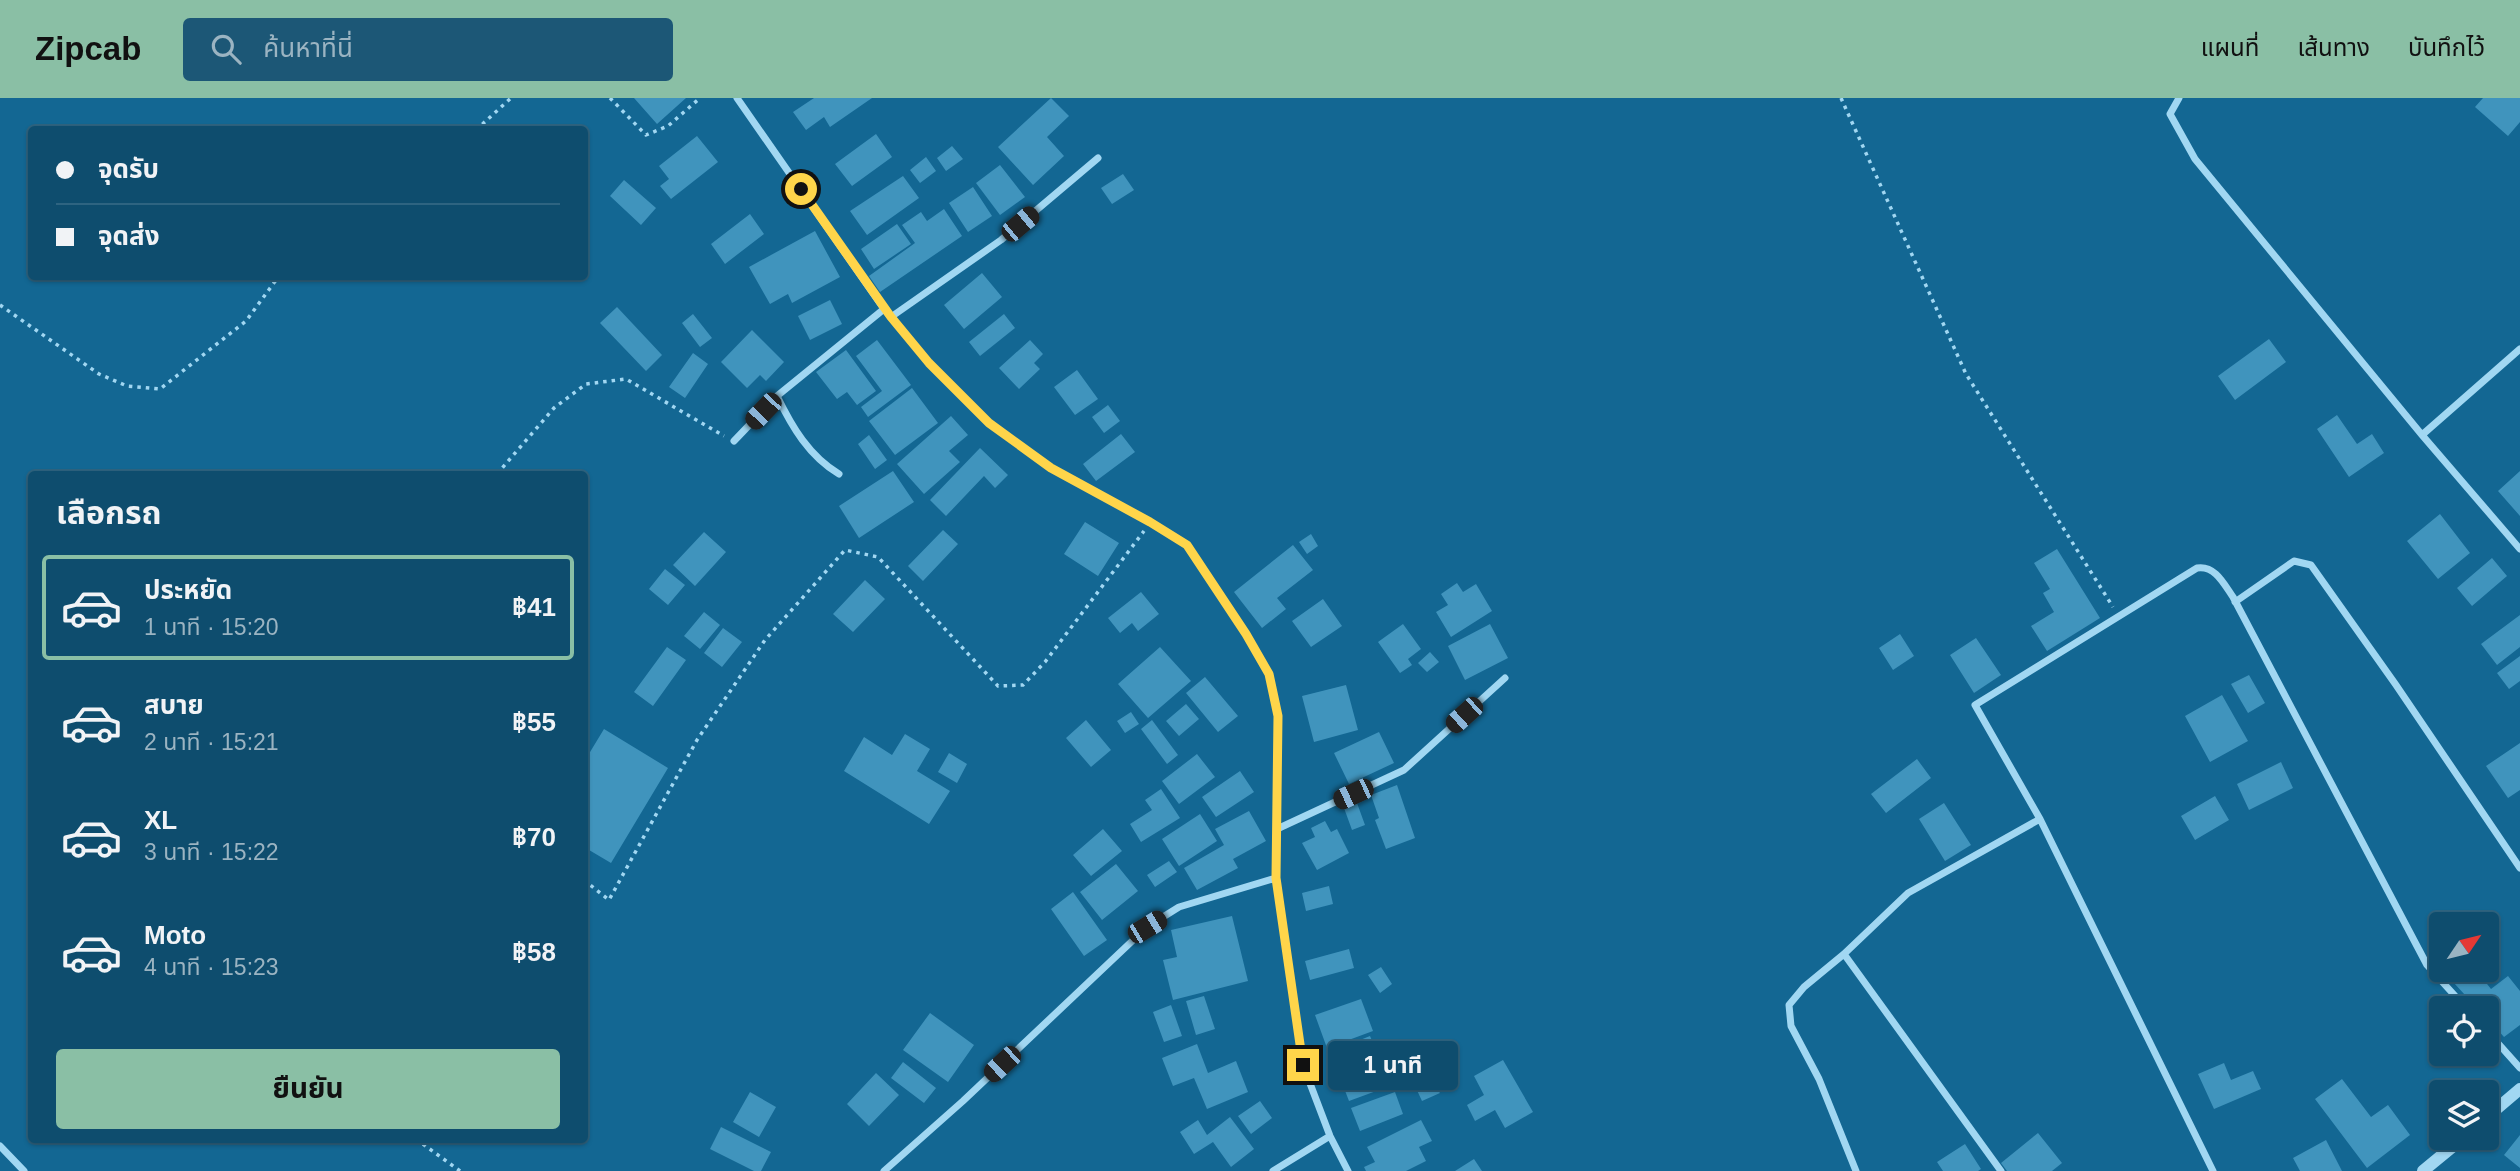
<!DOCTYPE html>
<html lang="th">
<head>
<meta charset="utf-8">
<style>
  body { margin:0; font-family:Helvetica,"Noto Sans Thai",sans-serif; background:#1c5776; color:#f1f3f6; height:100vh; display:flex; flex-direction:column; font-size:26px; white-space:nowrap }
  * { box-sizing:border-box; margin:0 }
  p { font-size:23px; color:#9bb4c2 }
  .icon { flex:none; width:38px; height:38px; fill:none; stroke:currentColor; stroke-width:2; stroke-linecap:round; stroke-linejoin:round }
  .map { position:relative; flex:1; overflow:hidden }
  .sheet { position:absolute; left:28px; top:373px; width:560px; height:672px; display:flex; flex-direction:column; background:#0e4d6e; border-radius:7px; box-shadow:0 2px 5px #0004,0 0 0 2px #2e6481 }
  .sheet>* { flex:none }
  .top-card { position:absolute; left:28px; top:28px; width:560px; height:154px; border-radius:7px; box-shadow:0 2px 5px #0004,0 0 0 2px #2e6481; display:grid; align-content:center; height:154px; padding:0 28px; background:#0e4d6e }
  .needle { width:46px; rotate:55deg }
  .fabs { position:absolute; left:2429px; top:814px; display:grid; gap:14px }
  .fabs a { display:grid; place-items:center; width:70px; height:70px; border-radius:7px; background:#0e4d6e; box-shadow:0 2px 5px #0004,0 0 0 2px #2e6481; font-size:35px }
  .end { position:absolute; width:32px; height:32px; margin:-16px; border:9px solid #ffd54a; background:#111; box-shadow:0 0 0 4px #111 }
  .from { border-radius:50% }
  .bubble { position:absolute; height:49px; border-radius:7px; background:#0e4d6e; box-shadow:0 2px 5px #0004,0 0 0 2px #2e6481; font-size:23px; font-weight:700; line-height:49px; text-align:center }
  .car { position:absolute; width:21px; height:42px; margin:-21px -10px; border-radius:9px; box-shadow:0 0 5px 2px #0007; background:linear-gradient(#222 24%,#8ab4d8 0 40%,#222 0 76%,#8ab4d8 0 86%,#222 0) }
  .top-card b { display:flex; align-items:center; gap:24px; height:66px; font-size:26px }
  .top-card b+b { border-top:2px solid #2e6481 }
  .top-card i { width:18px; height:18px; background:#f1f3f6 }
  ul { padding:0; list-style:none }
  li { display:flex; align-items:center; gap:21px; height:105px; margin:0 14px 10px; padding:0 14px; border:4px solid transparent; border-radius:7px }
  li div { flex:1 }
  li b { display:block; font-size:26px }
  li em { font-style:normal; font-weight:700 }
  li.on { border-color:#8abfa5 }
  li>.icon { width:63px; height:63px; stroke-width:1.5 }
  h2 { padding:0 28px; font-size:32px; line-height:84px }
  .primary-button { display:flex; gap:14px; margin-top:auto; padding:14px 28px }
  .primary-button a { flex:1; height:80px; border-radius:7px; background:#8abfa5; color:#111; font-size:28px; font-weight:700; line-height:80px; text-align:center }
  header { display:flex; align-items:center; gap:42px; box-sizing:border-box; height:98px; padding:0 35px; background:#8abfa5; color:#111 }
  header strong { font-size:33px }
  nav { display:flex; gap:38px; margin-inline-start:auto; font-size:24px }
  .search { width:490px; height:63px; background:#1c5776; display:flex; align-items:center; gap:18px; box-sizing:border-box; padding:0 24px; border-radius:7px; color:#9bb4c2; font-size:26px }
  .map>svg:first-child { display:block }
  .building { fill:#4094bd }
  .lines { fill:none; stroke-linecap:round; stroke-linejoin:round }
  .path { stroke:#a1d7f2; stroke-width:3.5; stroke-dasharray:3.5 5; stroke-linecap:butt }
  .minor { stroke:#a1d7f2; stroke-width:7 }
  .tertiary { stroke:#a1d7f2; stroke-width:12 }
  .route { stroke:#ffd54a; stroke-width:9 }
</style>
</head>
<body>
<header>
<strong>Zipcab</strong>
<div class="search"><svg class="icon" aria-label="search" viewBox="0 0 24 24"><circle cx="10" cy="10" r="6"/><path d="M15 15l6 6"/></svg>ค้นหาที่นี่</div>
<nav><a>แผนที่</a><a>เส้นทาง</a><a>บันทึกไว้</a></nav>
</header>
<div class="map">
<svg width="2520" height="1073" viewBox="0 0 2520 1073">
  <rect width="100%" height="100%" fill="#136793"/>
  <path class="building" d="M634,0H686L657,26Z
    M814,0H872L830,29L824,19L806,32L793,14Z
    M1051,0L1069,18L1047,39L1064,58L1033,87L998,49Z
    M2483,0H2520V24L2508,38L2475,9Z
    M876,36L892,59L852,88L835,66Z
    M697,38L718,64L671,101L660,88L669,81L659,68Z
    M952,48L963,61L946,73L937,60Z
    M926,59L936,73L920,85L910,72Z
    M1000,67L1025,99L1000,117L976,85Z
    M1123,76L1134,92L1112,106L1101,90Z
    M903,78L919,100L867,137L850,113Z
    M624,82L656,110L641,127L610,98Z
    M973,89L992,118L968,134L949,105Z
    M944,111L962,138L880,194L869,178L915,145L902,127L921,114L927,123Z
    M750,116L764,136L725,166L711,146Z
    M897,126L911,146L874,171L861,151Z
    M815,133L840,179L792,205L788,196L770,206L749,169Z
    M982,175L1002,199L964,231L944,207Z
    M830,202L842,226L810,242L798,218Z
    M617,209L662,257L646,273L600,225Z
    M693,216L712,240L700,249L682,225Z
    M1004,216L1015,230L980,258L969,244Z
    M752,232L784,264L766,283L760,277L747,290L721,264Z
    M2269,241L2286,264L2235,302L2218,278Z
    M877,242L911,287L868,319L861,309L882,293L856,258Z
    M1030,242L1043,256L1034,265L1040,271L1019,291L999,270Z
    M846,252L876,293L857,307L847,294L837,301L816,274Z
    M693,255L708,266L685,300L669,289Z
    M1077,272L1098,301L1075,317L1054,289Z
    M912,290L938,325L895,357L869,323Z
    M1108,307L1120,323L1104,335L1092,319Z
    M2337,317L2357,346L2372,336L2384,355L2349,379L2317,331Z
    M951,318L968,337L949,353L960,364L924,396L897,366Z
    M1121,336L1135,354L1096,383L1083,366Z
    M869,337L887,362L875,371L858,346Z
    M980,350L1008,377L995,390L984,378L946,418L930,402Z
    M893,373L914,404L859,440L839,408Z
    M2520,373V418L2498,393Z
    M2440,416L2470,455L2438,481L2407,443Z
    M1085,424L1119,445L1098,478L1064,456Z
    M943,432L958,446L923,483L908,468Z
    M704,434L726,454L695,488L673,467Z
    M1311,436L1318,448L1307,456L1299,444Z
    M1293,447L1313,472L1277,500L1286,511L1262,530L1234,494Z
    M2057,451L2100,520L2047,553L2031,528L2054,514L2043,495L2050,491L2034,465Z
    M2492,460L2507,478L2472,508L2457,490Z
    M665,471L685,487L668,507L649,491Z
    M865,482L885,501L853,534L833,516Z
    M1457,485L1463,494L1476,486L1492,513L1451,539L1436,514L1448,507L1441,496Z
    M1141,494L1159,516L1138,533L1132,525L1120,535L1108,520Z
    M1323,501L1342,528L1311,549L1292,523Z
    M704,514L720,527L700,551L684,538Z
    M2520,517V549L2497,567L2481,546Z
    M1403,526L1421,551L1408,561L1412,567L1400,575L1378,544Z
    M1490,526L1508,560L1465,582L1448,548Z
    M723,530L742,544L722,569L704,555Z
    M1900,536L1914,558L1893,572L1879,550Z
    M1976,540L2001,577L1974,595L1950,557Z
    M667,549L686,562L653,608L634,594Z
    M1160,549L1191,583L1148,620L1118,586Z
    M1430,554L1439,564L1427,574L1418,565Z
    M2520,558V583L2509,591L2497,575Z
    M2249,577L2265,605L2248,615L2231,586Z
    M1205,579L1238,618L1218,634L1186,595Z
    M1346,587L1358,632L1314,644L1302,598Z
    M2222,597L2248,643L2210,664L2185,618Z
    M1186,606L1199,621L1179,638L1166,623Z
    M1131,614L1139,626L1125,635L1117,623Z
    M1086,622L1111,652L1091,669L1066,640Z
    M1152,622L1178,657L1167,666L1141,631Z
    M604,631L668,670L611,765L584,749V664Z
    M1379,634L1394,665L1349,686L1334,655Z
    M905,636L930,651L917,673L950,693L929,726L844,673L864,639L892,657Z
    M2520,645V692L2508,700L2486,668Z
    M949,655L967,666L957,685L938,674Z
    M1197,656L1215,679L1179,706L1162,683Z
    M1917,661L1931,680L1886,715L1871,696Z
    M2281,664L2293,690L2249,712L2237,686Z
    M1240,673L1254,694L1216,719L1202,699Z
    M1397,687L1415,740L1386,751L1375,722L1379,720L1371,697Z
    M1161,691L1180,720L1141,744L1130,726L1152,712L1145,702Z
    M2215,698L2229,722L2195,742L2181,718Z
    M1357,705L1365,727L1352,732L1344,710Z
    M1944,705L1971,747L1945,763L1919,721Z
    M1249,713L1266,743L1233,761L1238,770L1197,792L1184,770L1224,747L1215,731Z
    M1200,716L1217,743L1179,768L1162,741Z
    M1325,723L1331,734L1337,731L1349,755L1317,772L1302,745L1315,739L1311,730Z
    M1103,731L1122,753L1091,778L1073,757Z
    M1169,763L1177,774L1155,789L1147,777Z
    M1116,766L1138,793L1102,822L1080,794Z
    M1329,788L1333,806L1306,813L1302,795Z
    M1073,794L1107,842L1084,858L1051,811Z
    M1232,818L1248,883L1173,902L1163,862L1177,859L1171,832Z
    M1349,851L1354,870L1310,882L1305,863Z
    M1381,869L1392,886L1380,895L1368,877Z
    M2442,872H2476L2491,891L2508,878L2520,893V927L2504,939L2487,920V910H2477Z
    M1204,898L1215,931L1196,937L1186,903Z
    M1361,901L1373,933L1327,950L1315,917Z
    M1171,907L1182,938L1164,944L1153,914Z
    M930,915L974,947L948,984L903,952Z
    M1370,938L1382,966L1421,951L1428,974L1349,1003L1330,954Z
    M1197,946L1208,975L1236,963L1248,994L1207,1011L1194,980L1173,988L1162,960Z
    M1503,962L1533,1014L1505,1030L1495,1012L1475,1023L1467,1007L1484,997L1474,978Z
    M903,964L936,990L924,1005L891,980Z
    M2224,965L2231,982L2253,973L2261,991L2214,1011L2198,976Z
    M876,975L899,997L869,1028L847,1006Z
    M2342,981L2371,1019L2388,1007L2410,1037L2367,1070L2315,1001Z
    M1429,982L1440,995L1422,1003L1415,988Z
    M750,994L776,1009L759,1039L733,1024Z
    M1395,994L1403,1016L1360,1033L1351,1010Z
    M1260,1003L1272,1020L1251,1036L1238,1018Z
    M1230,1019L1254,1051L1231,1069L1213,1044L1194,1056L1180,1034L1198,1022L1207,1037Z
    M1421,1022L1432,1043L1419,1049L1426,1063L1406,1073H1366L1364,1069L1375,1064L1367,1049Z
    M721,1029L771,1054L761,1073H754L710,1051Z
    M2038,1035L2062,1065L2052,1073H2007L2001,1065Z
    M2520,1037V1070L2504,1057Z
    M2326,1042L2342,1073H2300L2293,1060Z
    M1965,1046L1981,1071L1978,1073H1943L1937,1064Z
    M1474,1061L1482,1073H1455Z"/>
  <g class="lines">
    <path class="path" d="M610,0L646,37L668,28L700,0
      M1841,0L1966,276L2113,509
      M476,32L511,0
      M0,207L99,276L127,288L160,291L246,223L279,178
      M497,376L554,310L586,286L626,281L724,338
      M584,782L609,802L697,642L765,542L845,452L878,459L998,588L1023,587L1045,564L1144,433
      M416,1041L460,1073"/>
    <path class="minor" d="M737,0L884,211L929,265L989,325L1051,370L1150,424L1187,447L1246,536L1269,576L1278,618L1276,780L1303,967L1330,1038L1348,1073
      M2179,0L2170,16L2195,61L2422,337L2520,451
      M891,219L1001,142L1098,60
      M777,298C792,329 809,358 839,376
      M2422,337L2520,251
      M734,343L777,298L884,211
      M2235,504L2294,463L2311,467L2396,587L2520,770
      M1277,731L1404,672L1505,580
      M1844,856L2001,1073
      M2487,933L2520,970
      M0,1048L24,1073
      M884,1073L963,1003L1147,829L1179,809L1276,780
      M1273,1073L1330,1038
      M1856,1073L1819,981L1791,928L1789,907L1804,889L1844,856L1908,795L2040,721
      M2213,1073L2040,721L1975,607L2197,470C2215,467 2224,486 2233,499L2427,867L2466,910"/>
    <path class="tertiary" d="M2487,1019L2520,991
      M2423,1073L2463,1040"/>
  </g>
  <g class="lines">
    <path class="route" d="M801,91L891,219L929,265L989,325L1051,370L1150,424L1187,447L1246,536L1269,576L1278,618L1276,780L1303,967"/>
  </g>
</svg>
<div class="fabs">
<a><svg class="needle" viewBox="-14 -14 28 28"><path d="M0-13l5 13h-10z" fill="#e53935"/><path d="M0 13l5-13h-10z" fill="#9bb4c2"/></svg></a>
<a><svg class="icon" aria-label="locate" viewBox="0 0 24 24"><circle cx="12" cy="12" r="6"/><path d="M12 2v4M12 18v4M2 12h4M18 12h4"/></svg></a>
<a><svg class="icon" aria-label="layers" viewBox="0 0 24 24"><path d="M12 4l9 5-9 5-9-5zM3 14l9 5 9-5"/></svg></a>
</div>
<i class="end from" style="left:801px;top:91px"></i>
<i class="end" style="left:1303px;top:967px"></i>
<div class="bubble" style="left:1328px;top:943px;width:130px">1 นาที</div>
<i class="car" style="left:1020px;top:126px;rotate:50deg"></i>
<i class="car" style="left:763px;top:313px;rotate:224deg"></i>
<i class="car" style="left:1464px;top:617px;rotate:228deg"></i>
<i class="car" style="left:1353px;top:696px;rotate:245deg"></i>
<i class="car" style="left:1147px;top:829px;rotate:59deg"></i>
<i class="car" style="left:1002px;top:966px;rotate:227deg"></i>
<div class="top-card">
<b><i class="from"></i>จุดรับ</b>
<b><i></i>จุดส่ง</b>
</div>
<section class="sheet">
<h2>เลือกรถ</h2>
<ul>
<li class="on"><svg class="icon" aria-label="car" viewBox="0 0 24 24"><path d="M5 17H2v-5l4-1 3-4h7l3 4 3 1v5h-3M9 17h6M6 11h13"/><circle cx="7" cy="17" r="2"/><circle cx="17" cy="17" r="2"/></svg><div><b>ประหยัด</b><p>1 นาที · 15:20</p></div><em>฿41</em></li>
<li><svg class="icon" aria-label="car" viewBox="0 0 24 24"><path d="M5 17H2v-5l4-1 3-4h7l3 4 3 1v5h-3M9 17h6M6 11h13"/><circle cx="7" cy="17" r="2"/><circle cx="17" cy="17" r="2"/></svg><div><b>สบาย</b><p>2 นาที · 15:21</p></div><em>฿55</em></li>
<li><svg class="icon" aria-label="car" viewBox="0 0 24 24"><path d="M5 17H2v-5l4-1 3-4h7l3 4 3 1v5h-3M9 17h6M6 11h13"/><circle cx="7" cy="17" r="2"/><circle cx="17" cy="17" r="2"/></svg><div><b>XL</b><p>3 นาที · 15:22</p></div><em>฿70</em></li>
<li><svg class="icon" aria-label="car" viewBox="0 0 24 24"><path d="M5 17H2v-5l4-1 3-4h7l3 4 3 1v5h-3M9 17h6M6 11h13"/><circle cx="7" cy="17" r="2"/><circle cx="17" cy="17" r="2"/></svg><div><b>Moto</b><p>4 นาที · 15:23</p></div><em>฿58</em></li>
</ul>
<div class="primary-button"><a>ยืนยัน</a></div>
</section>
</div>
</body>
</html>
